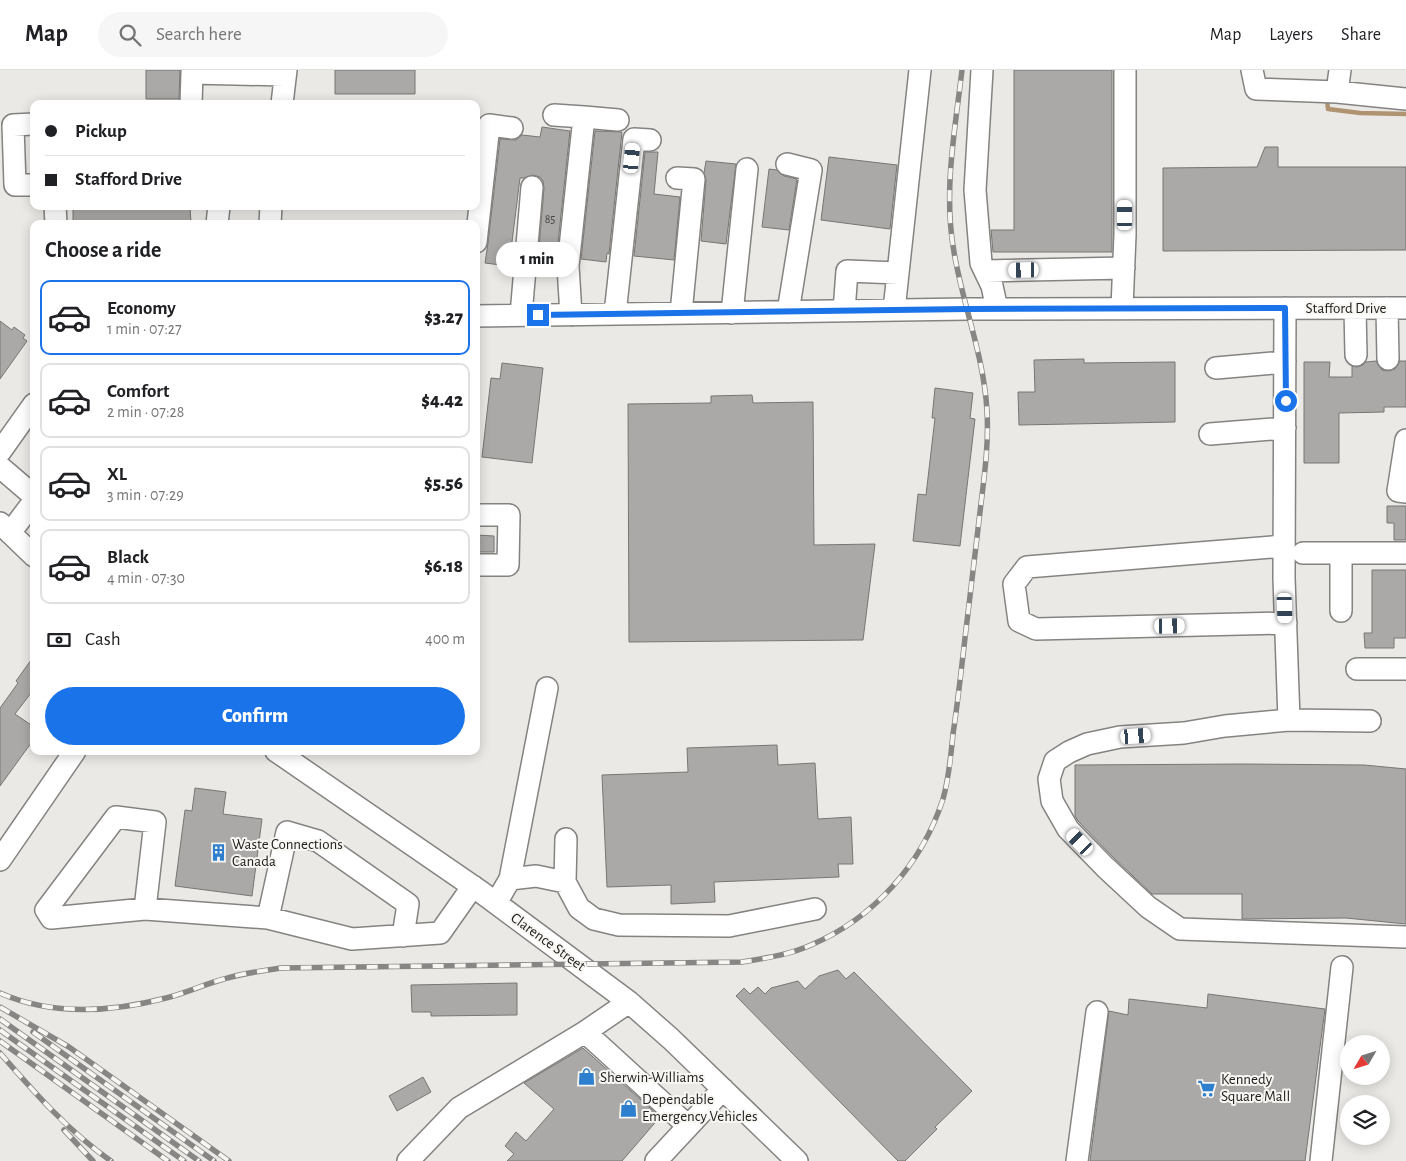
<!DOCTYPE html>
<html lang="en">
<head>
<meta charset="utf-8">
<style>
  body { margin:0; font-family:"Alegreya Sans",sans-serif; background:#f6f6f6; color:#202124; height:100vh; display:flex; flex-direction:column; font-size:19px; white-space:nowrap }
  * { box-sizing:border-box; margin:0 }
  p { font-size:16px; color:#757577 }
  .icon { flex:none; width:28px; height:28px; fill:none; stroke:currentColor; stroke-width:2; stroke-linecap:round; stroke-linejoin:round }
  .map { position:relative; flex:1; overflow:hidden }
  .side { position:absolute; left:30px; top:150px; width:450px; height:535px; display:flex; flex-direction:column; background:#fff; border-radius:10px; box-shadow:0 2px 12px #0003 }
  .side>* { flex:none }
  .top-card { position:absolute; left:30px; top:30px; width:450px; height:110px; border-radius:10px; box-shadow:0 2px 12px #0003; display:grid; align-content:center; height:110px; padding:0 15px; background:#fff }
  .needle { width:32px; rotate:231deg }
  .buttons { position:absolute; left:1340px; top:965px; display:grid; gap:10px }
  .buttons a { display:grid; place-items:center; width:50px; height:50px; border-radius:50%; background:#fff; box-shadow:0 2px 12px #0003; font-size:25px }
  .end { position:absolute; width:22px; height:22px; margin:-11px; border:6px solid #1a73e8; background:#fff; box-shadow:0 0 0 2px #fff }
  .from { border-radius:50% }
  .bubble { position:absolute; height:35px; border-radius:18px; background:#fff; box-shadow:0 2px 12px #0003; font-size:16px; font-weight:800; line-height:35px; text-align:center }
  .car { position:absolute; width:15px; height:30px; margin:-15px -8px; border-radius:6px; box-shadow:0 0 4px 1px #0007; background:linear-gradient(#fff 24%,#345 0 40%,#fff 0 76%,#345 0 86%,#fff 0) }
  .top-card b { display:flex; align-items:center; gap:18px; height:48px; font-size:19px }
  .top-card b+b { border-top:1px solid #e0e0e0 }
  .top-card i { width:12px; height:12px; background:#202124 }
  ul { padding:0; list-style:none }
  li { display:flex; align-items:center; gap:15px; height:75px; margin:0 10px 8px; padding:0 5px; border:2px solid #e0e0e0; border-radius:10px }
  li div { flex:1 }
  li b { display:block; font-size:19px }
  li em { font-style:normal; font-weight:800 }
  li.active { border-color:#1a73e8 }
  li>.icon { width:45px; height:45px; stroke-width:1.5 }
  h2 { padding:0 15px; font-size:22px; line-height:60px }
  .pay { display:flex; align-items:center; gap:12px; height:55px; padding:0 15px; font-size:19px }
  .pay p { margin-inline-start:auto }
  .action { display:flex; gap:10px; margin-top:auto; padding:10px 15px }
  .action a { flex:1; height:58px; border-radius:30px; background:#1a73e8; color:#fff; font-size:20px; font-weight:800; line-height:58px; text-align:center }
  header { display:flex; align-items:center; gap:30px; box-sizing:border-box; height:70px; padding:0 25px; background:#fff; border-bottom:1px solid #e0e0e0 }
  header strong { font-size:24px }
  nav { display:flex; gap:28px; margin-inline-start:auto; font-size:18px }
  .search { width:350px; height:45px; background:#f6f6f6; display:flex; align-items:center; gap:12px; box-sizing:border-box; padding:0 18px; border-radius:28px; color:#757577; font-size:19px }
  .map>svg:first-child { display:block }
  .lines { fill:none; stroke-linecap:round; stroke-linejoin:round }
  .stream { stroke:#b09370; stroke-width:4.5 }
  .building { fill:#aba9a7; stroke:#787673 }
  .minor-casing { stroke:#858381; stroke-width:24 }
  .minor { stroke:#fff; stroke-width:21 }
  .rail-casing { stroke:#878684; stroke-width:5.5 }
  .rail { stroke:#f8f6f3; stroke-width:4; stroke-dasharray:11; stroke-linecap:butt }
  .route { stroke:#1a73e8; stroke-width:6 }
  .labels { text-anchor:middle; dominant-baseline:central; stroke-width:4; stroke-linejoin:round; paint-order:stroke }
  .number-label { font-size:12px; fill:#434241 }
  .street-label { font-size:15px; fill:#20201f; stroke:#f8f6f3 }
  .poi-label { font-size:15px; fill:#20201f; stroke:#f8f6f3; text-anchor:start }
</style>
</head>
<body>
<header>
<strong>Map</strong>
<div class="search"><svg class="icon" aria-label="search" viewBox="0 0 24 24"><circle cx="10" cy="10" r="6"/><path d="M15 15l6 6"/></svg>Search here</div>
<nav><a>Map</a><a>Layers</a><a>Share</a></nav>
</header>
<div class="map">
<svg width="1406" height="1091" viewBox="0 0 1406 1091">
  <rect width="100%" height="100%" fill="#ebe9e6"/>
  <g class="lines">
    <path class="stream" d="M1327,30L1328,39L1360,43L1406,44"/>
  </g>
  <path class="building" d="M146,0H180L179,29H146Z
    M335,0H415V24H335Z
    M1014,0H1112V182H993L991,160H1014Z
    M542,57L570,61L556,192L538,190L544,118L543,111L540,107L533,105L524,108H520L509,196L485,193L488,173L500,69L516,70L522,65L540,67Z
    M595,61L622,62L609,184L607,183L606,192L581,189Z
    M1265,77H1278V97H1406V180L1163,181V98L1257,97Z
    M645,82H658L654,124L680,127L674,190L634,186Z
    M829,87L897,95L890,159L821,150Z
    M706,91L736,94L726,174L701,171L706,110L704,103Z
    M769,99L777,100L784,106L797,109L789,160L762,157Z
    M166,136H190L191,154H73V139L162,138V137Z
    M0,251L12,260L14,257L25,265L23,268L27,271L0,309Z
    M1084,289V293L1175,292V352L1019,355L1018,322H1035L1034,290Z
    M1376,291L1382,300L1388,301L1395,299L1400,291H1406V337H1384V342L1339,343V393H1304V292H1330L1329,307H1352V296L1357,297L1363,295L1366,292Z
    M502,293L543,298L532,393L482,387L491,308L500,309Z
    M935,318L973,323L970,348L975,349L960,476L913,471L918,424L926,425L935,348H932Z
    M752,325L753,333L813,332L814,475L875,474L863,570L629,572L628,334L711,333V326Z
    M1387,436H1406V470H1394V453H1387Z
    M476,465L494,466V482H476Z
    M1372,500H1406V568H1394V578H1365L1364,563H1372Z
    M34,586V619L15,644L34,657V669L0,716V638L18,613L16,611Z
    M777,675L778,695L815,693L818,749L851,747L853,794H838L839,807L714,812L715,832L671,834V815L607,817L602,705L688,702L687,678Z
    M1243,694L1364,695L1406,699V854L1346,848L1242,849V824H1152L1114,788L1078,751L1075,746V695Z
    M195,718L226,722L223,744L262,749L252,826L175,816L185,740L192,741Z
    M838,900L846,909L854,902L972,1021L935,1057L937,1059L905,1091H898L736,926L744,918L750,924L758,917L765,924L771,918L798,911L805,919L819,906Z
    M517,913V945L431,946V942H412L411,915Z
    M1208,924L1325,939L1305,1091H1090L1109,941L1128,945L1129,929L1207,938Z
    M583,978L660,1047L622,1091H507L514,1084L505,1076L516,1062L526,1071L554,1039L524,1013Z
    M423,1007L431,1022L397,1041L389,1026Z"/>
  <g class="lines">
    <defs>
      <path id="minor" d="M982,0L975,120L981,193L992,216L997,239
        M1252,0L1256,19L1337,22
        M1340,0L1337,22L1406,29
        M191,34L192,3L285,5
        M282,34L286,0
        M554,45L584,47
        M34,54L13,55L15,115H34
        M787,94L811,100L788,242
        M677,108L694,109L681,243
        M55,136L56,154
        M217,154L219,136
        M270,154L271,136
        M476,172L489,55L512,58
        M985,201L1124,198
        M1122,238L1125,165V0
        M1285,238L1284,508L1289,650L1370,651
        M1355,238L1356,285
        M1387,238L1388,289
        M894,240L920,0
        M844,241L847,201L898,203
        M732,243L747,99
        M615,244L634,69L650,70
        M521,245L532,117
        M571,245L568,196L584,47L618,50
        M476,246L968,239L1406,238
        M1216,298L1285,292
        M1210,364L1285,358
        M1406,370L1398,421L1406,422
        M0,382L34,334
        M0,397L34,426
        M476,445H509L508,495H476
        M0,453L34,486
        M10,463L34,431
        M1284,476L1027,497L1014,514L1019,551L1036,559L1286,553
        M1303,483H1406
        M1341,483V541
        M1357,599H1406
        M1289,650L1225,656L1184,663L1120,667L1087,674L1069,682L1055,691L1049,709L1052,731L1068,759L1105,797L1148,837L1180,859L1406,867
        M276,681L481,822L629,932L671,969L797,1091
        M0,790L75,681
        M510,809L547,618
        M565,812L566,769
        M496,833L510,809L536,806L565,812L579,838L594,849L619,855L729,856L815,839
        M145,839L155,752L116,747L46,840L51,848L145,839L268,848L352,869L440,863L473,816
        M268,848L287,762L318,771L408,834L403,866
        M585,962L688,1056
        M408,1091L459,1038L585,962L629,932
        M656,1091L723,1019
        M1077,1091L1097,942
        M1321,1091L1342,897"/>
    </defs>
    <use href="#minor" class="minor-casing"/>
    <use href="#minor" class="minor"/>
    <defs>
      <path id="rail" d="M0,923C52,946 112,942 166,928C186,923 205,914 224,909C243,903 262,901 281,898L742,892C766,888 789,885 811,875C874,848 922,794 943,729C949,708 951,685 953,664C959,624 963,583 968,543C972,509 976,476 980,442C984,408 989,375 987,341C984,286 963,236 954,182C943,122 955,60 962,0
        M0,937L69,977L229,1091
        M0,949L199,1091
        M0,960L184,1091
        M33,962L214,1091
        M0,971L168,1091
        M0,983C34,1022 68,1061 111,1091
        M64,1060L93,1091"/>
    </defs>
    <use href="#rail" class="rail-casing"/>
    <use href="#rail" class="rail"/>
  </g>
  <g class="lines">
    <path class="route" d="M538,245L968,239L1285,238L1286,331"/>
  </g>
  <defs>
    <symbol id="building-bare" viewBox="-9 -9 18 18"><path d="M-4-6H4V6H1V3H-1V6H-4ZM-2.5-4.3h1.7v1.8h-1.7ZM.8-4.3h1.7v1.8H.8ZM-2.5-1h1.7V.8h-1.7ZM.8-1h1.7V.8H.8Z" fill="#2e7fce" stroke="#f8f6f3" stroke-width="2.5" paint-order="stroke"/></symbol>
    <symbol id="shop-bare" viewBox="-9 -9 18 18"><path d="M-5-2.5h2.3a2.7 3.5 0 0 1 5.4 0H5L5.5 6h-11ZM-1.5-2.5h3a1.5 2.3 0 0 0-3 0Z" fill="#2e7fce" stroke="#f8f6f3" stroke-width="2.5" paint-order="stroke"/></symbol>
    <symbol id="supermarket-bare" viewBox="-9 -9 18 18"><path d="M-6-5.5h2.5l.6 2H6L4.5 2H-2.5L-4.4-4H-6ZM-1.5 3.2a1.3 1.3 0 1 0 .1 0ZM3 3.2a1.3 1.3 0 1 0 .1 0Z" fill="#2e7fce" stroke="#f8f6f3" stroke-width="2.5" paint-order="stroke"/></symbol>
  </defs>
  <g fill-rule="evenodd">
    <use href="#building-bare" x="206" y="770" width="25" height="25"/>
    <use href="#shop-bare" x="574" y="994" width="25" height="25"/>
    <use href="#supermarket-bare" x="1194" y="1006" width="25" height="25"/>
    <use href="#shop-bare" x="616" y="1026" width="25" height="25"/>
  </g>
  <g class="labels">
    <g class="number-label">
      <text x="550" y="149">85</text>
    </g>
    <g class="street-label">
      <text x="1346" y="238">Stafford Drive</text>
      <text transform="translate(548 872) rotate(36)">Clarence Street</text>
    </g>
    <g class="poi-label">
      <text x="232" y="774">Waste Connections<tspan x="232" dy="17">Canada</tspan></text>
      <text x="600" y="1007">Sherwin-Williams</text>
      <text x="1221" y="1009">Kennedy<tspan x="1221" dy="17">Square Mall</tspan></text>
      <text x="642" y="1029">Dependable<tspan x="642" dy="17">Emergency Vehicles</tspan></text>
    </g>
  </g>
</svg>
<div class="buttons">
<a><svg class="needle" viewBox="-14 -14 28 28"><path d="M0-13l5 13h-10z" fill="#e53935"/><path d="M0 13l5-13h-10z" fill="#757577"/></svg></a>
<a><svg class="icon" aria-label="layers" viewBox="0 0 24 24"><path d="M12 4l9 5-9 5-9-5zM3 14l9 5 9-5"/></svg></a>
</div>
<i class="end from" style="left:1286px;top:331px"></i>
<i class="end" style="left:538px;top:245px"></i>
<div class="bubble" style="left:496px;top:172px;width:82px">1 min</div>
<i class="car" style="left:632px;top:88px;rotate:6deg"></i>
<i class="car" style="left:1125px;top:145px;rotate:0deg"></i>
<i class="car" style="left:1024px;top:200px;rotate:269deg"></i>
<i class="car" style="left:1285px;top:538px;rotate:178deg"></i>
<i class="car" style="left:1170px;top:556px;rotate:89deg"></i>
<i class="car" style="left:1136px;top:666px;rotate:86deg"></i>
<i class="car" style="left:1080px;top:772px;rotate:316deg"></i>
<div class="top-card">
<b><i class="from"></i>Pickup</b>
<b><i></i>Stafford Drive</b>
</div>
<section class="side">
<h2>Choose a ride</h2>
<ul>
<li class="active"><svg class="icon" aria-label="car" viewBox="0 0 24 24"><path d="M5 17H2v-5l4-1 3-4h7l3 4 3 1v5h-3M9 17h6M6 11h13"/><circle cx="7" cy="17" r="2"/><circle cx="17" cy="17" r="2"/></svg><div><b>Economy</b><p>1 min · 07:27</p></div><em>$3.27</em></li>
<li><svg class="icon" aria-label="car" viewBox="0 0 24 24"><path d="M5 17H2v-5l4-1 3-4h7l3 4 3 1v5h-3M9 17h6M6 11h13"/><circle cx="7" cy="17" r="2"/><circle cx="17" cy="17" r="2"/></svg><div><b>Comfort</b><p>2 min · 07:28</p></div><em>$4.42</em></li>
<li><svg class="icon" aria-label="car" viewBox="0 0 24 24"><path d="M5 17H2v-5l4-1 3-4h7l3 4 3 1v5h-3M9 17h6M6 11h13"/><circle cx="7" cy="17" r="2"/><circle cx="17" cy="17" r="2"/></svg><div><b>XL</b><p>3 min · 07:29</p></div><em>$5.56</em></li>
<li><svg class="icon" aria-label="car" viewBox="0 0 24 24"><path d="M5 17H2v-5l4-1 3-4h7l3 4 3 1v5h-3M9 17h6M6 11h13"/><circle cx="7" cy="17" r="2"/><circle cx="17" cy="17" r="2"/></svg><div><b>Black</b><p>4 min · 07:30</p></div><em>$6.18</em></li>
</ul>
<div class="pay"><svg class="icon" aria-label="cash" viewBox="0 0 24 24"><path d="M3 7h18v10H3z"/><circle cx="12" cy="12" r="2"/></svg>Cash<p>400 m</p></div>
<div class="action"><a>Confirm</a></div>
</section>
</div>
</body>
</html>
